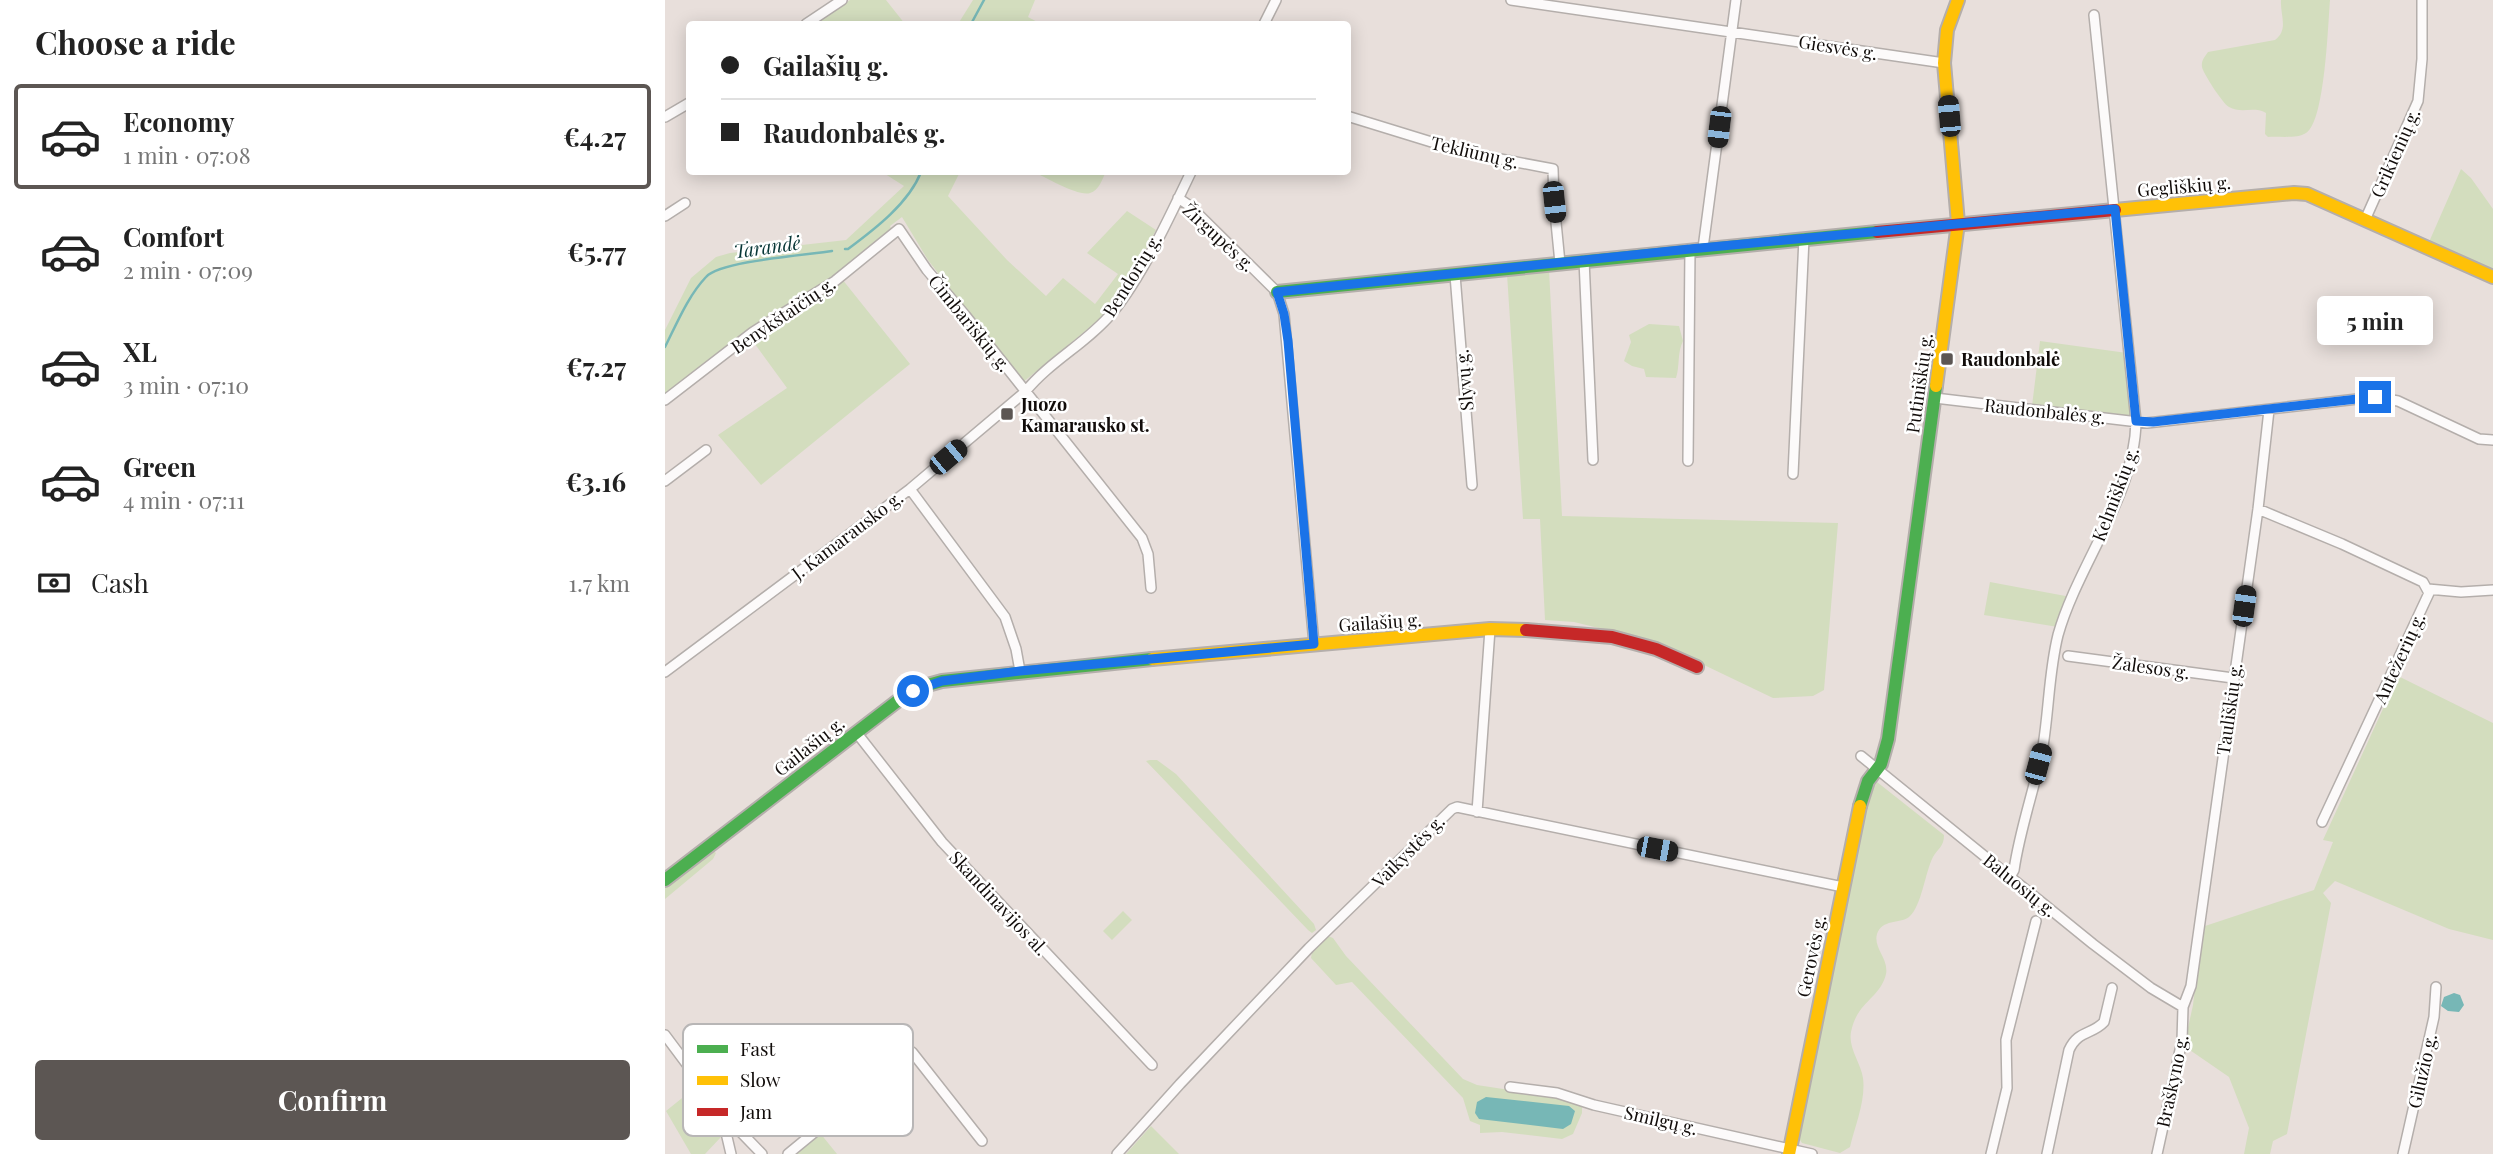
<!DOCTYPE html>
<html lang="en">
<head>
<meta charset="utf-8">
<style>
  body { margin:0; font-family:"Playfair Display",serif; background:#f2f2f2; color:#222; height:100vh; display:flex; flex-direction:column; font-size:26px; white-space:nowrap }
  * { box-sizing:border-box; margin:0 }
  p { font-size:23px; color:#767676 }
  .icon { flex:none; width:38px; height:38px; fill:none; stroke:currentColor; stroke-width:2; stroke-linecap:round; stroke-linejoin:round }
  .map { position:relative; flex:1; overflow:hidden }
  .panel { display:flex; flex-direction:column; background:#fff; width:665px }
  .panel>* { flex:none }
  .top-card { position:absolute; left:21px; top:21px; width:665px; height:154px; border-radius:7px; box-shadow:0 4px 18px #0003; display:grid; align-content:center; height:154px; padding:0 35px; background:#fff }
  .end { position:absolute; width:32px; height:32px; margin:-16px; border:9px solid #1a73e8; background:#fff; box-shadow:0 0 0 4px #fff }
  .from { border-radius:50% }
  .bubble { position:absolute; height:49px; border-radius:7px; background:#fff; box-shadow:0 4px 18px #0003; font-size:23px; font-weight:700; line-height:49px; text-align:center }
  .car { position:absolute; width:21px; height:42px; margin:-21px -10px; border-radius:9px; box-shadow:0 0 5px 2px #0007; background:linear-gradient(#222 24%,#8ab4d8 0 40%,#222 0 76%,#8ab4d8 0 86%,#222 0) }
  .top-card b { display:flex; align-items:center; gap:24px; height:66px; font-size:26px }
  .top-card b+b { border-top:2px solid #e0e0e0 }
  .top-card i { width:18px; height:18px; background:#222 }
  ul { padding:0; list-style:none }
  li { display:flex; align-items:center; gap:21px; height:105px; margin:0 14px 10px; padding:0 21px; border:4px solid transparent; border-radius:7px }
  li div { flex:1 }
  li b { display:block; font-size:26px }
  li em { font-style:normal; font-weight:700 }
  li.selected { border-color:#5c5653 }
  li>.icon { width:63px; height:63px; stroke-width:1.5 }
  h2 { padding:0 35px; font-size:32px; line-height:84px }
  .pay { display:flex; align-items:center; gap:18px; height:77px; padding:0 35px; font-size:26px }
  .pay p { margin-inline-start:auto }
  .action { display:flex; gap:14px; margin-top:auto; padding:14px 35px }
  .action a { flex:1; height:80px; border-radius:7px; background:#5c5653; color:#fff; font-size:28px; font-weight:700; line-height:80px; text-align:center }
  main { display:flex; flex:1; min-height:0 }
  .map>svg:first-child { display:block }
  .green { fill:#d3ddbe }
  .water { fill:#77b7b6 }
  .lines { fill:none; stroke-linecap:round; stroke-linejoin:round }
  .stream { stroke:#77b7b6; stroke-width:2.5 }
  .street-casing { stroke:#b4aeab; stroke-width:12 }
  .fast-casing { stroke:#b4aeab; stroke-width:16 }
  .slow-casing { stroke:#b4aeab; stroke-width:16 }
  .jam-casing { stroke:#b4aeab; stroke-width:16 }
  .street { stroke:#fcfafa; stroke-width:9 }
  .fast { stroke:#4caf50; stroke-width:12 }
  .slow { stroke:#ffc107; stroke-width:12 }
  .jam { stroke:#c62828; stroke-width:12 }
  .route { stroke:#1a73e8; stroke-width:9 }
  .poi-dot { fill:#5c5653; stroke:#fff; stroke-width:2.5 }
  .labels { text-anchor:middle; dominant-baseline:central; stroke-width:5; stroke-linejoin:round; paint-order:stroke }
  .street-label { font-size:18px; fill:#110c0a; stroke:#fff }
  .poi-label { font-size:18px; font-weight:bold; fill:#110c0a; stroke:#fff; text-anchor:start }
  .water-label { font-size:19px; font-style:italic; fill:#063535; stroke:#fff }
  .key { fill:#fff; stroke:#b8b6b6; stroke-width:2 }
  .key-label { font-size:19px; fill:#110c0a }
</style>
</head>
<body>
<main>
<section class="panel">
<h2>Choose a ride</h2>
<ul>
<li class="selected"><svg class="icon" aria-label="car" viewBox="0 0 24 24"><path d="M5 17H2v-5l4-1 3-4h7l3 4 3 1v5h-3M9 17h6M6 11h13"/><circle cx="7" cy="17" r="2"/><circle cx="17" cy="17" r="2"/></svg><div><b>Economy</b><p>1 min · 07:08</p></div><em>€4.27</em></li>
<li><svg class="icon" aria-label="car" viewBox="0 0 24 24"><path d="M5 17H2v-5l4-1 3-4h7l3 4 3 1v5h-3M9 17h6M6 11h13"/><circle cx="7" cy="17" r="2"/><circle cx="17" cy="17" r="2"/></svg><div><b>Comfort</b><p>2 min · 07:09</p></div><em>€5.77</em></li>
<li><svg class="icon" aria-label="car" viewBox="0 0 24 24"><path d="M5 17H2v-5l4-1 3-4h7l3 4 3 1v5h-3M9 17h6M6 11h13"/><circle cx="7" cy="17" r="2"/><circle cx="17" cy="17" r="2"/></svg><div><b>XL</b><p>3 min · 07:10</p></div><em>€7.27</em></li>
<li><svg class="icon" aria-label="car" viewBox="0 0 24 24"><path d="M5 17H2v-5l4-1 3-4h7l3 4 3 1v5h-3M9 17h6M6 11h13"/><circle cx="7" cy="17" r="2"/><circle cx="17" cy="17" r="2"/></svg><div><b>Green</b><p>4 min · 07:11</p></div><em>€3.16</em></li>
</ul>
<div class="pay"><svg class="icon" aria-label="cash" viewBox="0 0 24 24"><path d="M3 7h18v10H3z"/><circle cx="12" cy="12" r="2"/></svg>Cash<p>1.7 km</p></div>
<div class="action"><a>Confirm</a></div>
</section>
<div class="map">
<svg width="1828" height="1154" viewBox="0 0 1828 1154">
  <rect width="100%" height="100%" fill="#e8dfdb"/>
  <path class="green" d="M185,0H221L240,24H149Z
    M308,0H370L363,17L376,24H293Z
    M1616,0H1665C1663,24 1660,122 1641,133C1632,139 1614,136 1603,137L1600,134L1601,113C1589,106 1576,114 1564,107C1558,104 1538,73 1537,67C1536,60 1540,57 1543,52L1610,40C1624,29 1615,16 1616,0Z
    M1796,169L1806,178L1828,209V274L1764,242Z
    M217,172H295L283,196L342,260L381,296L398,278L430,304L453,274L422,253L462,211L491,230L466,276L435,319L357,383L263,260L237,217L225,226L227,230L173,274L245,364L96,485L53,435L122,388L82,333L0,395V330L26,278L51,257L65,253L181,240L239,186Z
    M369,172H441C437,179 434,191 425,193C414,197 380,177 369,172Z
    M884,270L897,516L1173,523L1159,690L1148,696L1108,698L991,642L909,622L880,620L875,519H858L842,274Z
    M984,324L1014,326L1018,341C1012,353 1015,365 1011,378L981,377L979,369L967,366L959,361L966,342L964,335Z
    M1375,341L1462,353L1465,415L1462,417L1367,406Z
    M1325,582L1406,597L1393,627L1319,615Z
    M1733,676L1828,723V940L1784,929L1670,881L1658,893L1666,903L1622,1134L1608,1141L1605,1154H1579L1584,1128L1564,1077L1519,1046L1528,1005L1537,927L1649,890L1668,842L1658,840Z
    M485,760H492L511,774L649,924L651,930L647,933L643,930L481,761Z
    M1212,782L1279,835C1279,847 1273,848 1268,857C1260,872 1257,906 1244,917C1234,924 1217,919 1212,934C1208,948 1224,959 1221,974C1215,999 1192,1001 1186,1032C1183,1048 1196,1063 1198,1078C1201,1100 1190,1126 1185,1147L1175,1153L1137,1143L1133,1137L1202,790L1207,783Z
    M46,849L51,853L48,859L0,899V887Z
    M458,911L467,920L447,940L438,931Z
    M663,936L668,938L681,956L798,1079L812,1085L905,1099L917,1106V1113L908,1134L897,1139L837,1132L815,1133V1125L805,1121L798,1098L687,982L671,985L646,958L647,952Z
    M32,1086L47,1112L56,1137L40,1154H26L1,1111Z
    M486,1126L514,1154H461Z
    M155,1133L172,1154H132Z"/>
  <path class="water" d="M1789,993L1795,995L1799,1005L1794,1012L1783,1011L1776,1006L1779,997Z
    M821,1097L904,1106L910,1111L906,1124L898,1129L814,1119L810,1113L812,1102Z"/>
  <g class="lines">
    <path class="stream" d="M306,24L319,0
      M180,249H183C210,229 244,203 256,172
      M0,347C12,323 23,296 41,277C55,261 142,255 167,251"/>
    <defs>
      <path id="street" d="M846,0L1279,63
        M141,24L177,0
        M599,24L611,0
        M682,116L799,152L888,169L889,202L895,263
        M0,117L24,103
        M513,198L525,206L612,292L619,314L649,644
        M0,216L20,203
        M1700,220L1753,101L1757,59V0
        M1038,248L1071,0
        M919,260L928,460
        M790,275L807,485
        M1270,398L1482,423L1710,397L1733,401L1814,439L1828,440
        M0,400L88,332L170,281L234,229L262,270L300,315L477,538L483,554L486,588
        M1023,461L1025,249
        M1128,474L1139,238
        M0,481L41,450
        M245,489L340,617L351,649L355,671
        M1593,509L1677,544L1758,582L1764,593L1657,822
        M1763,589L1796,592L1828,590
        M1403,656L1568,678
        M0,672L245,489L360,392C385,361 422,343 447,313C477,277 506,214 526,172
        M191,732L277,842L487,1065
        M1196,756L1428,944L1486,988L1518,1007
        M812,812L825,629
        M1345,877L1349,870C1355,828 1370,788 1378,746C1384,709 1384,671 1393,635C1413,564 1470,496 1471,421L1429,15
        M0,1035L50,1102L58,1120L66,1154
        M845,1087L892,1093L929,1105L1147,1154
        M58,1120L68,1124L97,1154
        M123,1154L247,1052L317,1141
        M452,1154L515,1084L644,948L787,809L792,807L1178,887
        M1326,1154L1342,1088L1341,1040L1371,921
        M1382,1154L1404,1050C1413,1030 1427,1035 1439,1022L1447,988
        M1492,1154L1517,1041L1518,1007L1526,986L1593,509L1604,410
        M1738,1154L1769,1017L1771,987"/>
      <path id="fast" d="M612,292L1212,232
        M1195,806L1203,781L1216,764L1223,739L1271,386
        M0,880L239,696L259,686L277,681L487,659"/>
      <path id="slow" d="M1450,210L1629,193L1642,194L1828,277
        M1271,386L1293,223L1279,63L1282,30L1293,0
        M487,659L825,629L861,630
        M1124,1154L1195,806"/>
      <path id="jam" d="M1212,232L1450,210
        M861,630L947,637L991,649L1032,667"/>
    </defs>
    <use href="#street" class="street-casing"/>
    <use href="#fast" class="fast-casing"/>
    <use href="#slow" class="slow-casing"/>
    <use href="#jam" class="jam-casing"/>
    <use href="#street" class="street"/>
    <use href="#fast" class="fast"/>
    <use href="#slow" class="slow"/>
    <use href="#jam" class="jam"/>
  </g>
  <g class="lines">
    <path class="route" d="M248,691L277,681L355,671L649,644L623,341L619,314L612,292L1025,249L1450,209L1471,421L1488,422L1710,397"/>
  </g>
  <g class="poi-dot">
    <rect x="1275" y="352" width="14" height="14" rx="3.5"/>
    <rect x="335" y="407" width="14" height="14" rx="3.5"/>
  </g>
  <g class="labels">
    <g class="street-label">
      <text transform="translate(1173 47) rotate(9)">Giesvės g.</text>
      <text transform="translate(810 152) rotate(13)">Tekliūnų g.</text>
      <text transform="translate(1730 153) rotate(-66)">Grikienių g.</text>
      <text transform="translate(1519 186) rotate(-5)">Gegliškių g.</text>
      <text transform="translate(554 237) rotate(43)">Žirgupės g.</text>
      <text transform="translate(467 275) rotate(-58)">Bendorių g.</text>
      <text transform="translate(118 315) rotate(-34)">Benykštaičių g.</text>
      <text transform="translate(305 323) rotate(51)">Čimbariškių g.</text>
      <text transform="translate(799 380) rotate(-95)">Slyvų g.</text>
      <text transform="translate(1254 383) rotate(-82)">Putiniškių g.</text>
      <text transform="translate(1380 411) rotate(6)">Raudonbalės g.</text>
      <text transform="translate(1450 494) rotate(-69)">Kelmiškių g.</text>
      <text transform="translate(182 535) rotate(-37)">J. Kamarausko g.</text>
      <text transform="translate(715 622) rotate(-4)">Gailašių g.</text>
      <text transform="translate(1734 658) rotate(-65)">Antežerių g.</text>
      <text transform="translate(1486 667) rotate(8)">Žalesos g.</text>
      <text transform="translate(1564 709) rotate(-82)">Tauliškių g.</text>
      <text transform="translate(144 746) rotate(-38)">Gailašių g.</text>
      <text transform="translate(743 851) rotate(-45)">Vaikystės g.</text>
      <text transform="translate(1355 885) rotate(39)">Baluosių g.</text>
      <text transform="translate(334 903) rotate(47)">Skandinavijos al.</text>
      <text transform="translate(1146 956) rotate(-78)">Gerovės g.</text>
      <text transform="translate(1757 1071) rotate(-77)">Gilužio g.</text>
      <text transform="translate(1507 1081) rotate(-78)">Braškyno g.</text>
      <text transform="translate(996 1120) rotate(13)">Smilgų g.</text>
    </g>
    <g class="poi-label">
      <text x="1296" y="359">Raudonbalė</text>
      <text x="356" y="404">Juozo<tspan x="356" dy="21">Kamarausko st.</tspan></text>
    </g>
    <g class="water-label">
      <text transform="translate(102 246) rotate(-8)">Tarandė</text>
    </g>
  </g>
  <rect x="18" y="1024" width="230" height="112" rx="10" class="key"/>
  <rect x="32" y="1045" width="31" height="8" fill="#4caf50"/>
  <rect x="32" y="1076" width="31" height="9" fill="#ffc107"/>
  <rect x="32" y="1108" width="31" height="8" fill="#c62828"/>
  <g class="key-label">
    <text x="75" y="1056">Fast</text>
    <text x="75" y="1087">Slow</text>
    <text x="75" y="1119">Jam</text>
  </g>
</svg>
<i class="end from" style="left:248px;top:691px"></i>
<i class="end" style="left:1710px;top:397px"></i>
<div class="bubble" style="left:1652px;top:296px;width:116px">5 min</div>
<i class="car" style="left:1284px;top:116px;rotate:355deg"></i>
<i class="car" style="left:1054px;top:127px;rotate:187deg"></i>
<i class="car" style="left:889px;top:202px;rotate:174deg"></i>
<i class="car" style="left:283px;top:457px;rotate:50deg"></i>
<i class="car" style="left:1579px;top:606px;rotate:8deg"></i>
<i class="car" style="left:1373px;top:764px;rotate:15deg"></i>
<i class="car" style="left:992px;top:849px;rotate:101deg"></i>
<div class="top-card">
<b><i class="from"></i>Gailašių g.</b>
<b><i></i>Raudonbalės g.</b>
</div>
</div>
</main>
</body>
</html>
